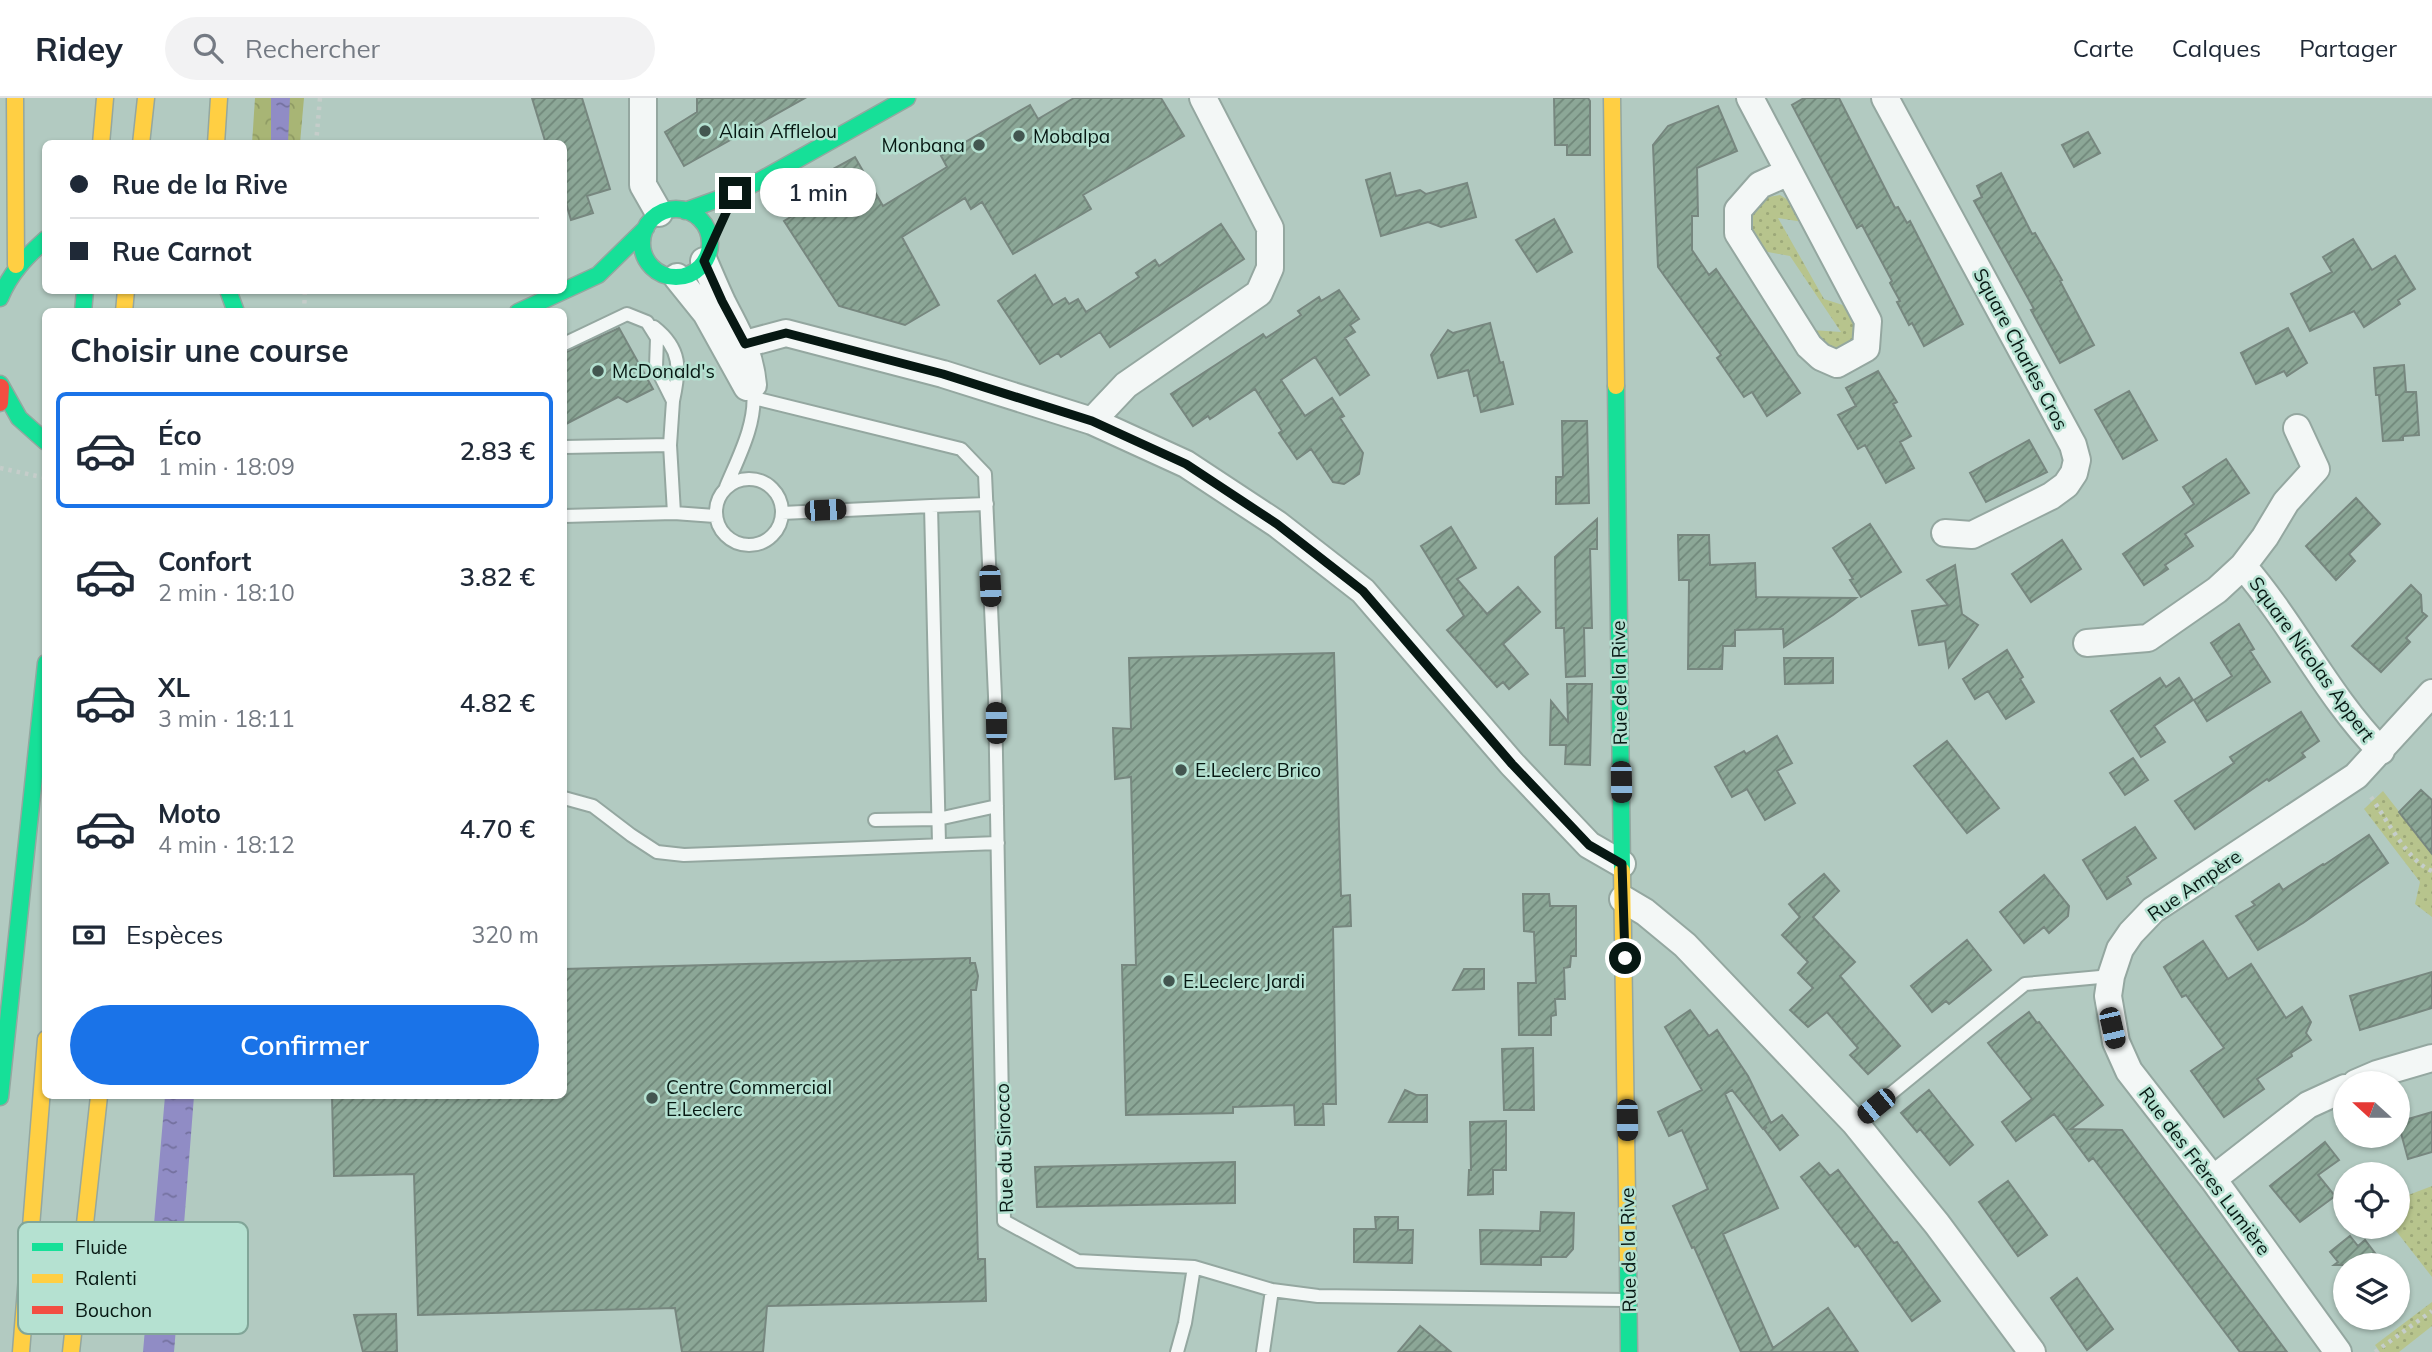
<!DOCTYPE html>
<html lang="fr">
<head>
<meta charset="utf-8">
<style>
  body { margin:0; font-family:Mulish,sans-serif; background:#f2f2f3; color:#1f2937; height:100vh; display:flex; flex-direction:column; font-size:26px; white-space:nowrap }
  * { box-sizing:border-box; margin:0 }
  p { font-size:23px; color:#747a83 }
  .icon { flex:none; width:38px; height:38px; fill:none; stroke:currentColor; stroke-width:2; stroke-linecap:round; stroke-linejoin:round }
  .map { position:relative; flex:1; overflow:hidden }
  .details { position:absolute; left:42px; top:210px; width:525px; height:791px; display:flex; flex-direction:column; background:#fff; border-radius:10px; box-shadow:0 2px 5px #0004 }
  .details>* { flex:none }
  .top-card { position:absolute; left:42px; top:42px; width:525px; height:154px; border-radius:10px; box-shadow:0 2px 5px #0004; display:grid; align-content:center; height:154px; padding:0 28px; background:#fff }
  .needle { width:46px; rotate:291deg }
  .fabs { position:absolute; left:2333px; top:973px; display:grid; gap:14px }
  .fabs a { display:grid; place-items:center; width:77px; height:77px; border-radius:50%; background:#fff; box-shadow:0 2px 5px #0004; font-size:35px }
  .end { position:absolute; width:32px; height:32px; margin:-16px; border:9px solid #071813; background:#fff; box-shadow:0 0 0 4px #fff }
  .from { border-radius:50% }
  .bubble { position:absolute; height:49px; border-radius:24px; background:#fff; box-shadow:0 2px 5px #0004; font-size:23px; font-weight:600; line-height:49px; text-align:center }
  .car { position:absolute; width:21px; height:42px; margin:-21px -10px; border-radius:9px; box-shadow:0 0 5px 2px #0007; background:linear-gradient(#222 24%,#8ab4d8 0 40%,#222 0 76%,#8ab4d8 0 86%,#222 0) }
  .top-card b { display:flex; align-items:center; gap:24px; height:66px; font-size:26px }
  .top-card b+b { border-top:2px solid #e0e1e3 }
  .top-card i { width:18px; height:18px; background:#1f2937 }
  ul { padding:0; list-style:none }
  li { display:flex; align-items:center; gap:21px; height:116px; margin:0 14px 10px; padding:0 14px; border:4px solid transparent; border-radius:10px }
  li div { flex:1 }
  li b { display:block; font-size:26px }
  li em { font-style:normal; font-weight:600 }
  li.current { border-color:#1a73e8 }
  li>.icon { width:63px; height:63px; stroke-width:1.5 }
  h2 { padding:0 28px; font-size:32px; line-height:84px }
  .pay { display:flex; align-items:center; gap:18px; height:77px; padding:0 28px; font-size:26px }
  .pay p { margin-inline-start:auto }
  .cta { display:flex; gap:14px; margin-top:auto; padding:14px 28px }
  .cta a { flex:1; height:80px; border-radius:42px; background:#1a73e8; color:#fff; font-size:28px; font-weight:600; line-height:80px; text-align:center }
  header { display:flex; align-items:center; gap:42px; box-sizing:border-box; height:98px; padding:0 35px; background:#fff; border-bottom:2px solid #e0e1e3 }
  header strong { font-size:33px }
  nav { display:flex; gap:38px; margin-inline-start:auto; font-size:24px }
  .search { width:490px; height:63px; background:#f2f2f3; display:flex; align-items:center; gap:18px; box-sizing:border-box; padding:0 24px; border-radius:38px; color:#747a83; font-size:26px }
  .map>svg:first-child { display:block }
  .grass { fill:url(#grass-dots) }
  .forest { fill:url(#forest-crowns) }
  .water { fill:url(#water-ripples) }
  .building { fill:url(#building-hatch); stroke:#77877f; stroke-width:2 }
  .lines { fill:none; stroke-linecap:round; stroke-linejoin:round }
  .lane-casing { stroke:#94a7a0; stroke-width:16 }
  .street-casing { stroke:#94a7a0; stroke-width:30 }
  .fast-casing { stroke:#94a7a0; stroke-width:19 }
  .slow-casing { stroke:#94a7a0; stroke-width:19 }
  .jam-casing { stroke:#94a7a0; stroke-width:19 }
  .path { stroke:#c5cdca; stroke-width:4.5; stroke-dasharray:3.5 5; stroke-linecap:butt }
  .lane { stroke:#f3f7f6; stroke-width:12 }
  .street { stroke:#f3f7f6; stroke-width:26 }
  .fast { stroke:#16e098; stroke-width:16 }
  .slow { stroke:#ffcf43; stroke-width:16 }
  .jam { stroke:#f24e42; stroke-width:16 }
  .route { stroke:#071813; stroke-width:9 }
  .poi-dot { fill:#435650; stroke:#b5e1d1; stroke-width:2.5 }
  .labels { text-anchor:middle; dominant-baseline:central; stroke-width:5; stroke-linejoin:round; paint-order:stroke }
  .poi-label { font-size:19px; fill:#071813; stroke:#b5e1d1; text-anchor:start }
  .street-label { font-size:19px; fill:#071813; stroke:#b5e1d1 }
  .key { fill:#b5e1d1; stroke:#81a598; stroke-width:2 }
  .key-label { font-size:19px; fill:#071813 }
</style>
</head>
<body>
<header>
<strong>Ridey</strong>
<div class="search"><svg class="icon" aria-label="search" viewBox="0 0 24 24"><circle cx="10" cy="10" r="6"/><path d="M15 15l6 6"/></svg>Rechercher</div>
<nav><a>Carte</a><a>Calques</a><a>Partager</a></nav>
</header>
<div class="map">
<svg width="2432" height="1254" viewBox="0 0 2432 1254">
  <defs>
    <pattern id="grass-dots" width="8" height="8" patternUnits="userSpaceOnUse" patternTransform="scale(1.75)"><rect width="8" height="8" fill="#b7c48d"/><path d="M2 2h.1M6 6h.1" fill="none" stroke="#9ca879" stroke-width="1.8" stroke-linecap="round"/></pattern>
    <pattern id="forest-crowns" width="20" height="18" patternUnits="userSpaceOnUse" patternTransform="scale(1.75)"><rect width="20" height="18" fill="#a8b575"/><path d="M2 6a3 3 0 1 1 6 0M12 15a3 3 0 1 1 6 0" fill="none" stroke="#8f9b64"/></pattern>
    <pattern id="water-ripples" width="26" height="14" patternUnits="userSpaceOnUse" patternTransform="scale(1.75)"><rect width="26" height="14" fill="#908cc5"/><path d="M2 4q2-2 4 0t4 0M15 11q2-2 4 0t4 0" fill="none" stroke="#74719f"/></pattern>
    <pattern id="building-hatch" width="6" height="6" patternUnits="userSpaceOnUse" patternTransform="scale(1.75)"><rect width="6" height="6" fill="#8ca797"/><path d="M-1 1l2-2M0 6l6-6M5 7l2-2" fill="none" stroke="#70877a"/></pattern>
  </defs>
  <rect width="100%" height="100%" fill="#b2cac1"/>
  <path class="grass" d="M1780,97L1793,105L1803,124L1778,120L1824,201L1849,209L1860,231L1858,243L1831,254L1812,232L1841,234L1790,158L1757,152L1747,133L1748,110L1763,100Z
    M2383,693L2432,756V819L2415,806L2420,784L2364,711Z
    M2432,1088V1179L2393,1129H2398V1101Z
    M2432,1204V1228L2399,1254H2380L2375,1247Z"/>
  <path class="forest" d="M255,0H304L300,45L252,46Z"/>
  <path class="water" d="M271,0H290L288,45H271Z
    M165,998H194L175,1242L174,1254H143Z"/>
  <path class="building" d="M532,0H582L610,91L587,98L593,115L571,122L564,98V46H546Z
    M697,0H805L684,68L665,34L697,14Z
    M1074,0H1161L1184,38L1083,97L1091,111L1013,156L982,104L971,111L965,100L902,139L939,207L905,227L839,208L784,123L823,99L813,82L855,59L883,108L947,69L941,58L1030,7L1038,21Z
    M1554,0H1588L1590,3V57H1567V47H1555Z
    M1804,0H1839L1895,110L1898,109L1907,125L1910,123L1963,226L1924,248L1912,225L1909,227L1897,204L1900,203L1890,185L1892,183L1862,127L1857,130L1792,7Z
    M1718,8L1737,53L1697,70L1698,118H1692V152L1709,177L1716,171L1800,295L1767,318L1752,294L1744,299L1717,260L1721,257L1658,169L1653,47L1668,28Z
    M2088,34L2100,55L2074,69L2062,47Z
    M1390,75L1396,98L1420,92L1426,96L1467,85L1476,119L1441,129L1428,124L1381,138L1366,82Z
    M2001,75L2032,136L2035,135L2062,182L2060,183L2094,247L2060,265L2031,212L2034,211L1974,103L1982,99L1977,88Z
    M1554,121L1572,154L1537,174L1516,142Z
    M1221,126L1244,161L1110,249L1100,234L1061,259L1058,255L1040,266L998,203L1035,177L1053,207L1065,200L1069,206L1078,201L1086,214L1139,179L1136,175L1155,162L1159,168Z
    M2353,141L2372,172L2395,158L2415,191L2398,202L2400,206L2364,229L2354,213L2310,233L2291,196L2332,174L2323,159Z
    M1339,192L1359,221L1350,227L1355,234L1345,240L1369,277L1340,297L1315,259L1281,282L1305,318L1332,300L1344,318L1340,320L1363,355L1359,376L1344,386L1333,384L1311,351L1297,361L1279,335L1282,333L1255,291L1210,321L1208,318L1193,328L1171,296L1263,236L1266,240L1301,217L1298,213L1319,199L1321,203Z
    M1490,225L1500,265L1503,264L1513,306L1481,314L1477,297L1474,298L1468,272L1438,280L1431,257L1448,232L1453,235Z
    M619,230L653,291L627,304L618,299L564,327V255Z
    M2288,230L2307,265L2287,278L2284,273L2256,286L2241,255Z
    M2404,267L2406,294H2416L2419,337L2403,338V342L2383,343L2379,297H2376L2374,270Z
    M1878,273L1897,304L1893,306L1911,338L1900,344L1914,370L1886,385L1865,347L1858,351L1838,317L1856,308L1846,290Z
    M2129,293L2157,342L2123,361L2095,312Z
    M1562,323H1587L1589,405L1556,406V379H1563Z
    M2029,342L2047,374L1986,404L1970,375Z
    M2226,361L2249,395L2185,436L2193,448L2165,467L2168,471L2144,487L2123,456L2194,406L2183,389Z
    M2356,400L2380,426L2349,456L2355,463L2336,482L2306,448Z
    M1597,421V451H1590L1592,530H1584L1585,578L1566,579L1564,530H1556L1555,459Z
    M1870,426L1901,474L1861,499L1850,482L1853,481L1833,450Z
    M1451,429L1476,470L1457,481L1487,516L1518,489L1540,514L1503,546L1528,576L1509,591L1503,584L1497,589L1447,532L1464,518L1421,448Z
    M1678,437H1709L1710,467L1755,465L1756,499L1856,500L1833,517L1784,549L1783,531L1735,532V548H1723L1722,571H1688L1689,482H1679Z
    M2062,442L2081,471L2031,504L2012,476Z
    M1955,467L1962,516L1978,527L1949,569L1945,543L1919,547L1912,513L1948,507L1927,482Z
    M2411,487L2421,497L2422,514L2427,518L2406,540L2410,544L2381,574L2352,548Z
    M2239,526L2254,551L2250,553L2270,584L2207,623L2194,602L2232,578L2211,545Z
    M2007,552L2023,579L2020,581L2034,604L2006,621L1988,593L1975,601L1963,581Z
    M1334,555L1341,798L1350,797L1351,828L1333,829L1336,1006H1323L1324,1027H1295L1294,1007L1233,1009V1015L1126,1017L1122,867H1136L1131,679L1115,681L1113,630L1131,631L1129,560Z
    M1784,560H1833V585L1785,586Z
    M2160,580L2166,589L2179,580L2193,602L2154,628L2165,644L2141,659L2111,613Z
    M1567,586H1592L1590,667L1565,666L1566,647H1550L1551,603L1568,624Z
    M2301,614L2319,643L2302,655L2305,659L2269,683L2267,681L2195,731L2175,703L2234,665L2230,659Z
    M1777,638L1792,665L1777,673L1795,705L1765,722L1747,691L1732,699L1715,669L1744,653L1746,656Z
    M1947,643L1999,710L1967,735L1914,668Z
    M2133,660L2148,682L2125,697L2110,675Z
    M2421,692L2432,702V756L2399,714Z
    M2135,729L2156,760L2127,779L2131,786L2107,801L2083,762Z
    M2369,737L2388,765L2303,825L2258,852L2236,818L2255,807L2252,804L2279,786L2283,792L2323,766L2324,767Z
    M1824,776L1839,793L1813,819L1855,864L1840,878L1900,948L1868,976L1850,957L1858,950L1827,914L1808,929L1790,912L1813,890L1798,875L1808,864L1782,837L1800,819L1789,806Z
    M2044,777L2069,808L2068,818L2049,835L2044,829L2024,845L2000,814Z
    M1523,796H1549L1550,808H1576V858H1571L1570,869L1564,870L1565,901H1555L1556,917L1551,918V937H1519L1518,885H1536L1534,834L1524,833Z
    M1967,842L1991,872L1949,906L1946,903L1932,914L1911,888Z
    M2203,843L2228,881L2251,866L2286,920L2302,909L2311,924L2306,935L2311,942L2291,955L2292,958L2257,981L2264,991L2224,1019L2191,973L2224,950L2186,897L2182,899L2164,869Z
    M970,860V865H975L978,878L976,892H971L978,1161H985L986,1203L767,1208L763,1254H682L675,1210L418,1217L414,1076L334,1078L332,998H564V871Z
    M1464,871H1484V891L1453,892Z
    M2432,874V910L2360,932L2350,898Z
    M1690,912L1709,938L1717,932L1748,978L1771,1025L1782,1017L1798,1037L1780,1052L1764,1031L1767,1029L1763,1031L1732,992L1725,996L1778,1110L1723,1136L1773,1250L1828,1210L1858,1254H1741L1694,1149L1692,1150L1673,1108L1708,1091L1682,1032L1669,1038L1658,1014L1702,992L1665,929Z
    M2029,914L2037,925L2039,924L2103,1007L2071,1031L2122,1032L2287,1254H2240L2093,1060L2089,1063L2054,1016L2016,1043L2002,1024L2032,1001L1988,945Z
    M1533,950L1534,1012H1504L1502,951Z
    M1405,992L1416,997H1427V1024H1389Z
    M1929,992L1973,1047L1950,1067L1920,1031L1917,1034L1901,1015Z
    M2432,1014V1054L2408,1061L2398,1024Z
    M1506,1023V1072H1493V1096L1468,1097L1469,1072H1471L1470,1024Z
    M2325,1044L2339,1062L2318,1077L2335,1098L2300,1124L2270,1088Z
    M1235,1064V1105L1037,1109L1035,1069Z
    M1819,1065L1830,1078L1838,1072L1894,1145L1897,1144L1940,1203L1912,1223L1858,1147L1855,1149L1801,1079Z
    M2008,1083L2047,1137L2018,1158L1979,1104Z
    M1541,1114L1574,1115L1573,1151L1566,1159H1541V1167L1481,1166L1480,1132L1540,1133Z
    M1375,1119H1398V1132H1413L1412,1165L1354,1164V1131H1376Z
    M2350,1138L2358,1148L2365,1142L2384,1167H2334L2338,1164L2330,1154Z
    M2077,1180L2113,1231L2087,1252L2051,1200Z
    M396,1216L397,1254H363L354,1217Z
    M1420,1228L1451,1254H1398Z"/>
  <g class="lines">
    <defs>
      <path id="lane" d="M654,229C682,251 680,271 673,303
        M564,246L627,216L647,224L657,240L656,269L673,303L670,347L674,415
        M747,289L754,300L961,351L985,376L995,598L1004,1123L1078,1163L1194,1169L1272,1192L1318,1198L1625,1202
        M564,349L670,347
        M716 414a33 33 0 1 1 66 0a33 33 0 1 1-66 0Z
        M726,389C738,360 757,325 753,293
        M931,408L987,406
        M782,415L931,408L939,745
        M564,418L674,415L715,418
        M564,700L593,708L631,737L657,754L684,757L998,745
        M875,722L938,721L997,708
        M1855,1025L2025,886L2111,878
        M1177,1254L1185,1225L1194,1169
        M1263,1254L1272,1192"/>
      <path id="street" d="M643,0V87L659,115
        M1750,0L1868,223L1866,250L1837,266L1821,259L1809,248L1738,135V112L1760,87L1789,74
        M1885,0L2073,347L2077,362L2074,375L2066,387L2051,398L1972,437L1945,435
        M704,163C710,177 716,191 722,204C737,234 750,253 753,287
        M677,179L706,215L747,289
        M745,246L786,235L943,276L1092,323L1186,366L1277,426L1363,493L1512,666L1589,747L1622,766
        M1092,323L1126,287L1259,195L1270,170V130L1203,0
        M2243,468C2294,527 2327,598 2381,653
        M2087,545L2148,540L2217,492L2243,468L2265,439L2286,404L2316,371L2297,330
        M1623,801L1645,814L1685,847L1855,1025L1937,1126L2032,1254
        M2356,985L2377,976L2432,960
        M2213,1081L2308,1007L2345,990
        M2338,1254L2213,1081L2129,973L2116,944L2108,898L2111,878L2120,851L2131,835L2153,812L2356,678L2432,595"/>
      <path id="fast" d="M642 145a34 34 0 1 1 68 0a34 34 0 1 1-68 0Z
        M685,113L735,95L759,83L907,0
        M228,192L236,214
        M0,200C10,175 26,159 46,141
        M83,214L85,192
        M518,214L598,177L646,130
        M0,286L19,320L46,344
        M1616,288L1622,773
        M0,999L46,565
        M1628,1164L1629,1254"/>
      <path id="slow" d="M15,0L16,167
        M1612,0L1616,288
        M101,46L105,0
        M141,46L146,0
        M216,46L219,0
        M124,214L126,192
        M1622,773L1628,1164
        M21,1254L46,941
        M71,1254L99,998"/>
      <path id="jam" d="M0,305L1,289"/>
    </defs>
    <use href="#lane" class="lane-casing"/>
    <use href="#street" class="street-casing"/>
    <use href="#fast" class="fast-casing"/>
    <use href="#slow" class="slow-casing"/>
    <use href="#jam" class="jam-casing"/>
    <path class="path" d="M316,46L320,0
      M304,214L305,192
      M0,370L46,380
      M2371,699C2386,720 2408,764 2432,773
      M2375,1254L2432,1213"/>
    <use href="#lane" class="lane"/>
    <use href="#street" class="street"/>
    <use href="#fast" class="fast"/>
    <use href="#slow" class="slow"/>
    <use href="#jam" class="jam"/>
  </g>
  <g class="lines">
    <path class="route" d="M735,95L704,163L722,203L745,246L786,235L943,276L1092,323L1186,366L1277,426L1363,493L1512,666L1589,747L1622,766L1625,860"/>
  </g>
  <g class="poi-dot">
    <circle cx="705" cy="33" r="7"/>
    <circle cx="1019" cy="38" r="7"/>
    <circle cx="979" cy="47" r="7"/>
    <circle cx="598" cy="273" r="7"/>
    <circle cx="1181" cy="672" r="7"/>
    <circle cx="1169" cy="883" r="7"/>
    <circle cx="652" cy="1000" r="7"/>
  </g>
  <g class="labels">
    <g class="poi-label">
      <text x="719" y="33">Alain Afflelou</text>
      <text x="1033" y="38">Mobalpa</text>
      <text x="965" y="47" text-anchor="end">Monbana</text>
      <text x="612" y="273">McDonald's</text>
      <text x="1195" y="672">E.Leclerc Brico</text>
      <text x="1183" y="883">E.Leclerc Jardi</text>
      <text x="666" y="989">Centre Commercial<tspan x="666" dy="22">E.Leclerc</tspan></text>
    </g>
    <g class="street-label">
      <text transform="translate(2021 251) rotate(62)">Square Charles Cros</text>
      <text transform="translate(2312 561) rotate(54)">Square Nicolas Appert</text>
      <text transform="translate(1619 585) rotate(-91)">Rue de la Rive</text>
      <text transform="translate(2194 787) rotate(-35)">Rue Ampère</text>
      <text transform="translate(1004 1050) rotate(-92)">Rue du Sirocco</text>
      <text transform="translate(2205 1073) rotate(53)">Rue des Frères Lumière</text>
      <text transform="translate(1628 1152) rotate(-91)">Rue de la Rive</text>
    </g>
  </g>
  <rect x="18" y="1124" width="230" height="112" rx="10" class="key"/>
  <rect x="32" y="1145" width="31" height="8" fill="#16e098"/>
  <rect x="32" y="1176" width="31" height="9" fill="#ffcf43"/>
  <rect x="32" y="1208" width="31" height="8" fill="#f24e42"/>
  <g class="key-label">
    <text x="75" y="1156">Fluide</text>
    <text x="75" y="1187">Ralenti</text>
    <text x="75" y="1219">Bouchon</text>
  </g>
</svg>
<div class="fabs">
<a><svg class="needle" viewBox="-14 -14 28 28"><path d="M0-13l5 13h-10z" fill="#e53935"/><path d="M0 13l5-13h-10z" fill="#747a83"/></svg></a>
<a><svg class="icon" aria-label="locate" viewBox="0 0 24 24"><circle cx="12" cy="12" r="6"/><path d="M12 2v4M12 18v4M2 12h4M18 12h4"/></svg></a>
<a><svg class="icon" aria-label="layers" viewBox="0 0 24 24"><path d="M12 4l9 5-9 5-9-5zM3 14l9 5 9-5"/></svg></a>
</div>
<i class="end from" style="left:1625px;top:860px"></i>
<i class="end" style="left:735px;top:95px"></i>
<div class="bubble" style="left:760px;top:70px;width:116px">1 min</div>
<i class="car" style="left:825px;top:412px;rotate:87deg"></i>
<i class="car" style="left:990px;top:488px;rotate:177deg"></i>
<i class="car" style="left:996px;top:625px;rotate:359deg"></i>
<i class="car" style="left:1621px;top:684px;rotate:179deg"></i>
<i class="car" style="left:2112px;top:930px;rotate:167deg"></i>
<i class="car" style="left:1876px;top:1008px;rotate:231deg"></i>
<i class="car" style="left:1627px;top:1022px;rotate:179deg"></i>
<div class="top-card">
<b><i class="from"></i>Rue de la Rive</b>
<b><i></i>Rue Carnot</b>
</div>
<section class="details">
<h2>Choisir une course</h2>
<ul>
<li class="current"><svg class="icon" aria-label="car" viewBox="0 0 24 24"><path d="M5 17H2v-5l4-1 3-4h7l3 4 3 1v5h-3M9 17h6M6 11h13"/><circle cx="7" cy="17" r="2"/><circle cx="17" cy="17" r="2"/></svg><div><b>Éco</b><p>1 min · 18:09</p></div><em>2.83 €</em></li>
<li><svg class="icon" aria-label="car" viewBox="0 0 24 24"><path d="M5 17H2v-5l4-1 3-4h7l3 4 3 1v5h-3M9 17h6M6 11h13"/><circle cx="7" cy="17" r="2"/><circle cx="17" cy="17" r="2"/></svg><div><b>Confort</b><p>2 min · 18:10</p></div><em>3.82 €</em></li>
<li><svg class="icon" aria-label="car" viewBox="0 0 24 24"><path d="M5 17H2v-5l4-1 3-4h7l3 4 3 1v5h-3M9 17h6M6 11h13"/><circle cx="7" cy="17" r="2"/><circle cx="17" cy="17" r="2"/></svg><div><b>XL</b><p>3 min · 18:11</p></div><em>4.82 €</em></li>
<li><svg class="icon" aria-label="car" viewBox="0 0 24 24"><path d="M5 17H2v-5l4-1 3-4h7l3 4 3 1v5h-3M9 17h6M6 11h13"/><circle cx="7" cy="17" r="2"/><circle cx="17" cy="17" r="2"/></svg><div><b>Moto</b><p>4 min · 18:12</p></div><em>4.70 €</em></li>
</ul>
<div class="pay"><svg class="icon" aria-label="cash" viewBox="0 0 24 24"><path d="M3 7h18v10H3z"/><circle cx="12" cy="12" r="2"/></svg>Espèces<p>320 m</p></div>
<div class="cta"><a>Confirmer</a></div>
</section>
</div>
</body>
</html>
